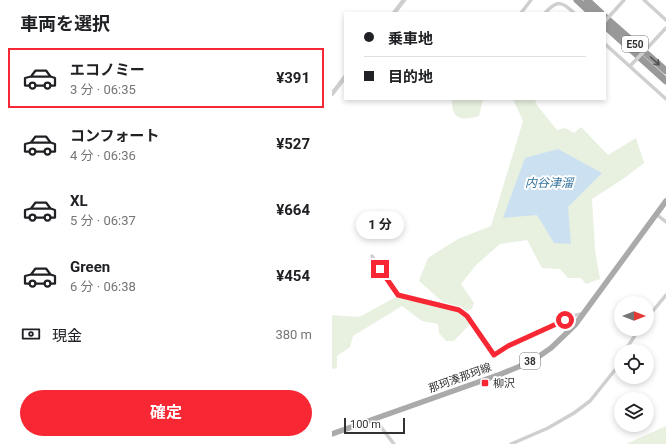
<!DOCTYPE html>
<html lang="ja">
<head>
<meta charset="utf-8">
<style>
  body { margin:0; font-family:Roboto,"Noto Sans JP",sans-serif; background:#f6f6f6; color:#202124; height:100vh; display:flex; flex-direction:column; font-size:15px; white-space:nowrap }
  * { box-sizing:border-box; margin:0 }
  p { font-size:13px; color:#757577 }
  .icon { flex:none; width:22px; height:22px; fill:none; stroke:currentColor; stroke-width:2; stroke-linecap:round; stroke-linejoin:round }
  .map { position:relative; flex:1; overflow:hidden }
  .drawer { display:flex; flex-direction:column; background:#fff; width:332px }
  .drawer>* { flex:none }
  .guide { position:absolute; left:12px; top:12px; width:262px; height:88px; border-radius:0px; box-shadow:0 2px 6px #0003; display:grid; align-content:center; height:88px; padding:0 20px; background:#fff }
  .needle { width:26px; rotate:90deg }
  .buttons { position:absolute; left:282px; top:296px; display:grid; gap:8px }
  .buttons a { display:grid; place-items:center; width:40px; height:40px; border-radius:50%; background:#fff; box-shadow:0 2px 6px #0003; font-size:20px }
  .scale { position:absolute; left:12px; bottom:10px; width:61px; box-sizing:border-box; padding-left:4px; border:2px solid #323232; border-top:0; font-size:11px; line-height:14px; white-space:nowrap; color:#323232; -webkit-text-stroke:3px #fff; paint-order:stroke }
  .end { position:absolute; width:18px; height:18px; margin:-9px; border:5px solid #f72733; background:#fff; box-shadow:0 0 0 2px #fff }
  .from { border-radius:50% }
  .bubble { position:absolute; height:28px; border-radius:14px; background:#fff; box-shadow:0 2px 6px #0003; font-size:13px; font-weight:700; line-height:28px; text-align:center }
  .guide b { display:flex; align-items:center; gap:14px; height:38px; font-size:15px }
  .guide b+b { border-top:1px solid #e0e0e0 }
  .guide i { width:10px; height:10px; background:#202124 }
  ul { padding:0; list-style:none }
  li { display:flex; align-items:center; gap:12px; height:60px; margin:0 8px 6px; padding:0 12px; border:2px solid transparent; border-radius:0px }
  li div { flex:1 }
  li b { display:block; font-size:15px }
  li em { font-style:normal; font-weight:700 }
  li.on { border-color:#f72733 }
  li>.icon { width:36px; height:36px; stroke-width:1.5 }
  h2 { padding:0 20px; font-size:18px; line-height:48px }
  .pay { display:flex; align-items:center; gap:10px; height:44px; padding:0 20px; font-size:15px }
  .pay p { margin-inline-start:auto }
  .button { display:flex; gap:8px; margin-top:auto; padding:8px 20px }
  .button a { flex:1; height:46px; border-radius:24px; background:#f72733; color:#fff; font-size:16px; font-weight:700; line-height:46px; text-align:center }
  main { display:flex; flex:1; min-height:0 }
  .map>svg:first-child { display:block }
  .green { fill:#e8f0e0 }
  .water { fill:#cbe1f1 }
  .lines { fill:none; stroke-linecap:round; stroke-linejoin:round }
  .minor { stroke:#cfcfcf; stroke-width:3.5 }
  .tertiary { stroke:#cfcfcf; stroke-width:4.5 }
  .primary { stroke:#aaa; stroke-width:5.5 }
  .motorway { stroke:#999; stroke-width:7 }
  .minor-bridge { stroke:#cfcfcf; stroke-width:3.5 }
  .oneway { stroke:#515151 }
  .route { stroke:#f72733; stroke-width:5 }
  .poi-dot { fill:#f72733; stroke:#fff; stroke-width:1.5 }
  .labels { text-anchor:middle; dominant-baseline:central; stroke-width:4; stroke-linejoin:round; paint-order:stroke }
  .shield { fill:#fff; stroke:#707070; stroke-width:1 }
  .shield-label { font-size:10px; font-weight:bold; fill:#323232 }
  .street-label { font-size:11px; fill:#323232; stroke:#fff }
  .poi-label { font-size:11px; fill:#323232; stroke:#fff; text-anchor:start }
  .water-label { font-size:12px; font-style:italic; fill:#36749e; stroke:#fff }
</style>
</head>
<body>
<main>
<section class="drawer">
<h2>車両を選択</h2>
<ul>
<li class="on"><svg class="icon" aria-label="car" viewBox="0 0 24 24"><path d="M5 17H2v-5l4-1 3-4h7l3 4 3 1v5h-3M9 17h6M6 11h13"/><circle cx="7" cy="17" r="2"/><circle cx="17" cy="17" r="2"/></svg><div><b>エコノミー</b><p>3 分 · 06:35</p></div><em>¥391</em></li>
<li><svg class="icon" aria-label="car" viewBox="0 0 24 24"><path d="M5 17H2v-5l4-1 3-4h7l3 4 3 1v5h-3M9 17h6M6 11h13"/><circle cx="7" cy="17" r="2"/><circle cx="17" cy="17" r="2"/></svg><div><b>コンフォート</b><p>4 分 · 06:36</p></div><em>¥527</em></li>
<li><svg class="icon" aria-label="car" viewBox="0 0 24 24"><path d="M5 17H2v-5l4-1 3-4h7l3 4 3 1v5h-3M9 17h6M6 11h13"/><circle cx="7" cy="17" r="2"/><circle cx="17" cy="17" r="2"/></svg><div><b>XL</b><p>5 分 · 06:37</p></div><em>¥664</em></li>
<li><svg class="icon" aria-label="car" viewBox="0 0 24 24"><path d="M5 17H2v-5l4-1 3-4h7l3 4 3 1v5h-3M9 17h6M6 11h13"/><circle cx="7" cy="17" r="2"/><circle cx="17" cy="17" r="2"/></svg><div><b>Green</b><p>6 分 · 06:38</p></div><em>¥454</em></li>
</ul>
<div class="pay"><svg class="icon" aria-label="cash" viewBox="0 0 24 24"><path d="M3 7h18v10H3z"/><circle cx="12" cy="12" r="2"/></svg>現金<p>380 m</p></div>
<div class="button"><a>確定</a></div>
</section>
<div class="map">
<svg width="334" height="444" viewBox="0 0 334 444">
  <rect width="100%" height="100%" fill="#fff"/>
  <path class="green" d="M120,99H151L147,116C130,121 119,120 120,99Z
    M181,99H203L204,104L225,130L233,128L242,133L249,127L276,155L304,138L312,163L291,179L260,199L263,250L268,279L254,284L249,278H236L228,269L210,268L195,240L168,244L144,265L129,284L142,303L140,309L134,311L130,307L111,302L87,281L96,258L126,239L159,226L191,121Z
    M66,296L126,312L134,318L138,324L122,341H114L107,333L106,324L90,321L70,306L21,336L18,347L5,356V368L0,369V315L27,317Z
    M334,426V444H294Z"/>
  <path class="water" d="M226,149L270,173L236,207L239,244L222,243L205,215L171,218L193,158Z"/>
  <g class="lines">
    <path class="minor" d="M312,0L334,20
      M284,9L292,0
      M189,13L199,0
      M213,13C225,0 230,1 242,13
      M273,44L334,99
      M319,44L334,28
      M324,214L334,222
      M40,256L66,295L127,310L135,316L162,355L176,346L244,315L250,314
      M315,318L334,295
      M293,351L307,329
      M42,418L62,444
      M179,444L216,428L242,413L258,401L287,365L289,360"/>
    <path class="tertiary" d="M62,13L72,0
      M0,94L13,77"/>
    <path class="primary" d="M0,434L169,374L191,365L206,357L219,348L243,325L334,201"/>
    <path class="motorway" d="M245,0L259,13
      M255,0L269,13
      M273,17L334,71
      M273,26L334,81"/>
    <path class="minor-bridge" d="M273,21L284,9
      M299,65L319,44"/>
  </g>
  <defs><path id="oneway-shaft" d="M-6 0H5M1.5-3L5.5 0L1.5 3" fill="none" stroke-width="1.6" stroke-linecap="round" stroke-linejoin="round"/></defs>
  <use class="oneway" href="#oneway-shaft" transform="translate(323 61) rotate(42)"/>
  <g class="lines">
    <path class="route" d="M48,269L66,295L127,310L135,316L162,355L176,346L233,320"/>
  </g>
  <rect class="poi-dot" x="149" y="379" width="8" height="8" rx="2"/>
  <g class="labels">
    <g class="shield">
      <rect x="290" y="36" width="26" height="16" rx="3"/>
      <rect x="188" y="353" width="20" height="16" rx="3"/>
    </g>
    <g class="shield-label">
      <text x="303" y="44">E50</text>
      <text x="198" y="361">38</text>
    </g>
    <g class="street-label">
      <text transform="translate(128 378) rotate(-20)">那珂湊那珂線</text>
    </g>
    <g class="poi-label">
      <text x="161" y="383">柳沢</text>
    </g>
    <g class="water-label">
      <text x="217" y="183">内谷津溜</text>
    </g>
  </g>
</svg>
<div class="buttons">
<a><svg class="needle" viewBox="-14 -14 28 28"><path d="M0-13l5 13h-10z" fill="#e53935"/><path d="M0 13l5-13h-10z" fill="#757577"/></svg></a>
<a><svg class="icon" aria-label="locate" viewBox="0 0 24 24"><circle cx="12" cy="12" r="6"/><path d="M12 2v4M12 18v4M2 12h4M18 12h4"/></svg></a>
<a><svg class="icon" aria-label="layers" viewBox="0 0 24 24"><path d="M12 4l9 5-9 5-9-5zM3 14l9 5 9-5"/></svg></a>
</div>
<div class="scale">100 m</div>
<i class="end from" style="left:233px;top:320px"></i>
<i class="end" style="left:48px;top:269px"></i>
<div class="bubble" style="left:24px;top:211px;width:48px">1 分</div>
<div class="guide">
<b><i class="from"></i>乗車地</b>
<b><i></i>目的地</b>
</div>
</div>
</main>
</body>
</html>
